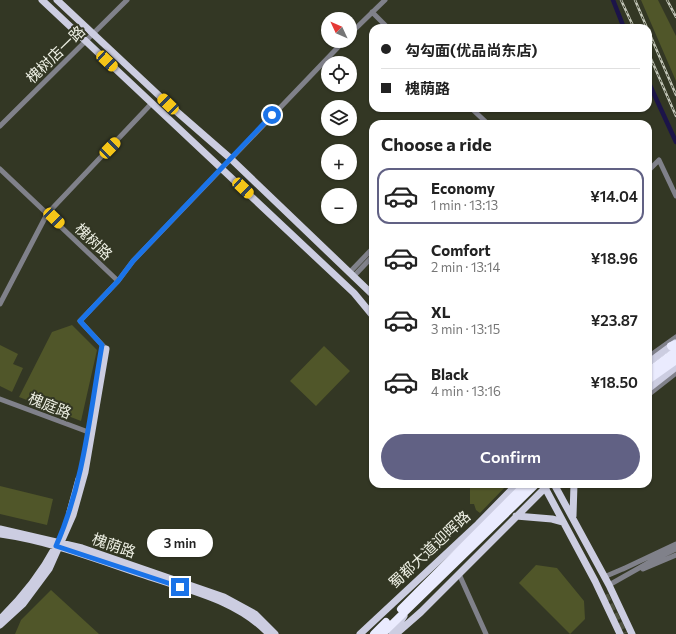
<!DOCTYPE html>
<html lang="en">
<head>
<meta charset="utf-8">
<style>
  body { margin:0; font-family:Commissioner,"Noto Sans SC",sans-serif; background:#f2f2f2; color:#222; height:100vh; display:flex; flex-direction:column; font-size:15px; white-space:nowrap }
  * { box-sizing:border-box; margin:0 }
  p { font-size:13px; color:#767676 }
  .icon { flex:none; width:22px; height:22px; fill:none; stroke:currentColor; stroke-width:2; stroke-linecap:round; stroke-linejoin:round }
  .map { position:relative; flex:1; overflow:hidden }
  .sheet { position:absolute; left:369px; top:120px; width:283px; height:368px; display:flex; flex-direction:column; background:#fff; border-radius:12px; box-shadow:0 1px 3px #0004 }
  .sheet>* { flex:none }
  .guide { position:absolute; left:369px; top:24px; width:283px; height:88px; border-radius:12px; box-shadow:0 1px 3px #0004; display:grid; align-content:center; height:88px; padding:0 12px; background:#fff }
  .needle { width:26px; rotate:314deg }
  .fabs { position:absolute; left:321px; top:12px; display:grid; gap:8px }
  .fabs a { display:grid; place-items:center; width:36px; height:36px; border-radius:50%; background:#fff; box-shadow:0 1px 3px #0004; font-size:20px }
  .end { position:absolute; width:18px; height:18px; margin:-9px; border:5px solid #1a73e8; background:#fff; box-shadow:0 0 0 2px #fff }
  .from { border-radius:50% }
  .bubble { position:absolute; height:28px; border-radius:14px; background:#fff; box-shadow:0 1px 3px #0004; font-size:13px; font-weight:600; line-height:28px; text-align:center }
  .car { position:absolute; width:12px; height:24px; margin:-12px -6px; border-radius:5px; box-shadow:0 0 3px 1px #0007; background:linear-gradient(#f5c518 24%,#345 0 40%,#f5c518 0 76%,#345 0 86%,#f5c518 0) }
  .guide b { display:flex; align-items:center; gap:14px; height:38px; font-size:15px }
  .guide b+b { border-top:1px solid #e0e0e0 }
  .guide i { width:10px; height:10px; background:#222 }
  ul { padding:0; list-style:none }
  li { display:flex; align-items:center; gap:12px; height:56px; margin:0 8px 6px; padding:0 4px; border:2px solid transparent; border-radius:12px }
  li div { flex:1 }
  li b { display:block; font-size:15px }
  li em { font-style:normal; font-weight:600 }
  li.selected { border-color:#616184 }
  li>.icon { width:36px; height:36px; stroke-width:1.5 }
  h2 { padding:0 12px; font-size:18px; line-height:48px }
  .button { display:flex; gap:8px; margin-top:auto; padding:8px 12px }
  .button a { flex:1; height:46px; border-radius:24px; background:#616184; color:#fff; font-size:16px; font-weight:600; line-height:46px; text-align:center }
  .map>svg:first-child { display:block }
  .green { fill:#505629 }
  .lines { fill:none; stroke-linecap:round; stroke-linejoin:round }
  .canal { stroke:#1c1449; stroke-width:4.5 }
  .major-tunnel { stroke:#4f5341; stroke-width:7; stroke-dasharray:7 3.5; stroke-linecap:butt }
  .minor { stroke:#80818a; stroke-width:5 }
  .major { stroke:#cccde1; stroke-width:7 }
  .highway { stroke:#eaebfe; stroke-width:8 }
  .rail-casing { stroke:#c3c6b8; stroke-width:2.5 }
  .rail { stroke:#333724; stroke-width:1; stroke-dasharray:3; stroke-linecap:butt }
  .route { stroke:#1a73e8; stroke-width:5 }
  .labels { text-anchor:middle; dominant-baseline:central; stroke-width:4; stroke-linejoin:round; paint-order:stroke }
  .street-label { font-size:15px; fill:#edefe3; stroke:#333724 }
</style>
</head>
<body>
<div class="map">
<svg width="676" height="634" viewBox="0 0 676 634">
  <rect width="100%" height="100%" fill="#333724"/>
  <path class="green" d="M641,0H658L676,36V81Z
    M72,325L97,350L81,421L19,397L52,332Z
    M0,345L18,354L13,364L23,368L12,392L0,386Z
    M324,346L350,371L316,406L290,381Z
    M470,484H508L480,513L476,510L474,504H470Z
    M0,486L53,499L47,525L0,514Z
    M536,565L557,568L584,601L585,619L570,634L519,583Z
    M51,590L99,634H15L21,620Z"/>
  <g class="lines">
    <path class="canal" d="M613,0L624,28
      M648,81L676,142"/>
    <path class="major-tunnel" d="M605,595L624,634"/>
    <path class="minor" d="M372,12L388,28
      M350,34L385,0
      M471,108L488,124
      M0,126L127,0
      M0,169L118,281
      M648,171L659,160L676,196
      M349,273L373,248
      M353,277L373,256
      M0,304L47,214L152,103
      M106,349L80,321L118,281L133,261L344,41
      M648,357L676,337
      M648,395L676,373
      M0,399L91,433
      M623,569L676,544
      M643,569L676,555
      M459,574L486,634
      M604,577L625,568
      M609,585L655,559L676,549"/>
    <path class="major" d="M42,0L354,293L373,316
      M57,0L168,104L230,158L373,295
      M648,363L675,343
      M648,389L676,367
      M543,484L595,581L620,634
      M554,484L609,585L632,634
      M70,512L79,479
      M516,516L552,519L563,522
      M573,516L574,484
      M0,529L82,548L224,597L255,614L275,634
      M0,534C50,541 96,559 144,575C187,590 236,599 269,634
      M0,619C23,597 41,574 56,546
      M0,625L23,604L49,569L73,515L85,472L106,349
      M360,634L478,524L517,484
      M392,634L404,616
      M396,634L421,612L549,484"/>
    <path class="highway" d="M671,346L676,344
      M648,372L676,351
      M648,380L676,360
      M401,609L526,484
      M374,634L386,622
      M382,634L536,484"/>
    <defs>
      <path id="rail" d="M621,0L634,28
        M635,0L647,28
        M667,0L676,17
        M648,30L676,95
        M648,52L676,116"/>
    </defs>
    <use href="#rail" class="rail-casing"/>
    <use href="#rail" class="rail"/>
  </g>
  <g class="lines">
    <path class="route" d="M180,587L56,546C84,483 90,413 102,345L80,321L118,281L133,261L272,115"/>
  </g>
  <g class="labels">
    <g class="street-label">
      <text transform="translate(55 54) rotate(-44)">槐树店一路</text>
      <text transform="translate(94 241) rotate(44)">槐树路</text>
      <text transform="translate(50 405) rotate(22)">槐庭路</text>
      <text transform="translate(114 545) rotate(19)">槐荫路</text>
      <text transform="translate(429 549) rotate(-43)">蜀都大道迎晖路</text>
    </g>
  </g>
</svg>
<div class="fabs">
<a><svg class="needle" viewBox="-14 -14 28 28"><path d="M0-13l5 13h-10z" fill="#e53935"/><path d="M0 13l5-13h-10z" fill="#767676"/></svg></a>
<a><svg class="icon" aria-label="locate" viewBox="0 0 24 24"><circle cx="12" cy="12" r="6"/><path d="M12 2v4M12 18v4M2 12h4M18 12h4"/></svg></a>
<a><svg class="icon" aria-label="layers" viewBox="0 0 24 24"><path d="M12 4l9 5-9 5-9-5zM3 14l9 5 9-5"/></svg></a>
<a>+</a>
<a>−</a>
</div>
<i class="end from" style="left:272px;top:115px"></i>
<i class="end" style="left:180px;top:587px"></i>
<div class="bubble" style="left:147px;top:529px;width:66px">3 min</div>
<i class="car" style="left:107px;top:61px;rotate:133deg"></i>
<i class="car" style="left:168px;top:104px;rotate:314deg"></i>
<i class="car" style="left:110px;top:148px;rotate:44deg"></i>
<i class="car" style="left:243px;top:188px;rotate:133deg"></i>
<i class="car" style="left:54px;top:218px;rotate:134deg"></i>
<div class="guide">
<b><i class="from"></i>勾勾面(优品尚东店)</b>
<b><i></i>槐荫路</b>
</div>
<section class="sheet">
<h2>Choose a ride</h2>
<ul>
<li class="selected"><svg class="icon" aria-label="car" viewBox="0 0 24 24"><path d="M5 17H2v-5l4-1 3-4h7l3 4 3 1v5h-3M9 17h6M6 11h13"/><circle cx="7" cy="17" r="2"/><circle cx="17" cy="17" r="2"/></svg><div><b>Economy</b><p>1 min · 13:13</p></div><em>¥14.04</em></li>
<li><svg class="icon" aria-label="car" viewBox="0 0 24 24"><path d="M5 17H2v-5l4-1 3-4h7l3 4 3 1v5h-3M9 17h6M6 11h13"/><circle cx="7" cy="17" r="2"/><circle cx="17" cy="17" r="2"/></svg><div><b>Comfort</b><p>2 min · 13:14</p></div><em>¥18.96</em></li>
<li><svg class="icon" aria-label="car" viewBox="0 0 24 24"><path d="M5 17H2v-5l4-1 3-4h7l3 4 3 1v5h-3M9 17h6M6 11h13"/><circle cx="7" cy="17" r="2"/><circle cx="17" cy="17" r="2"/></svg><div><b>XL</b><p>3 min · 13:15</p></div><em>¥23.87</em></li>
<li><svg class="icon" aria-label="car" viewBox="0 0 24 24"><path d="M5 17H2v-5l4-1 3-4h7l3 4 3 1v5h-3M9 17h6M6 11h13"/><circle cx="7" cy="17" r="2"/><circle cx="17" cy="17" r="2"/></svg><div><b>Black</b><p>4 min · 13:16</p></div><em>¥18.50</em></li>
</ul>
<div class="button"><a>Confirm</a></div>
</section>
</div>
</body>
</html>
